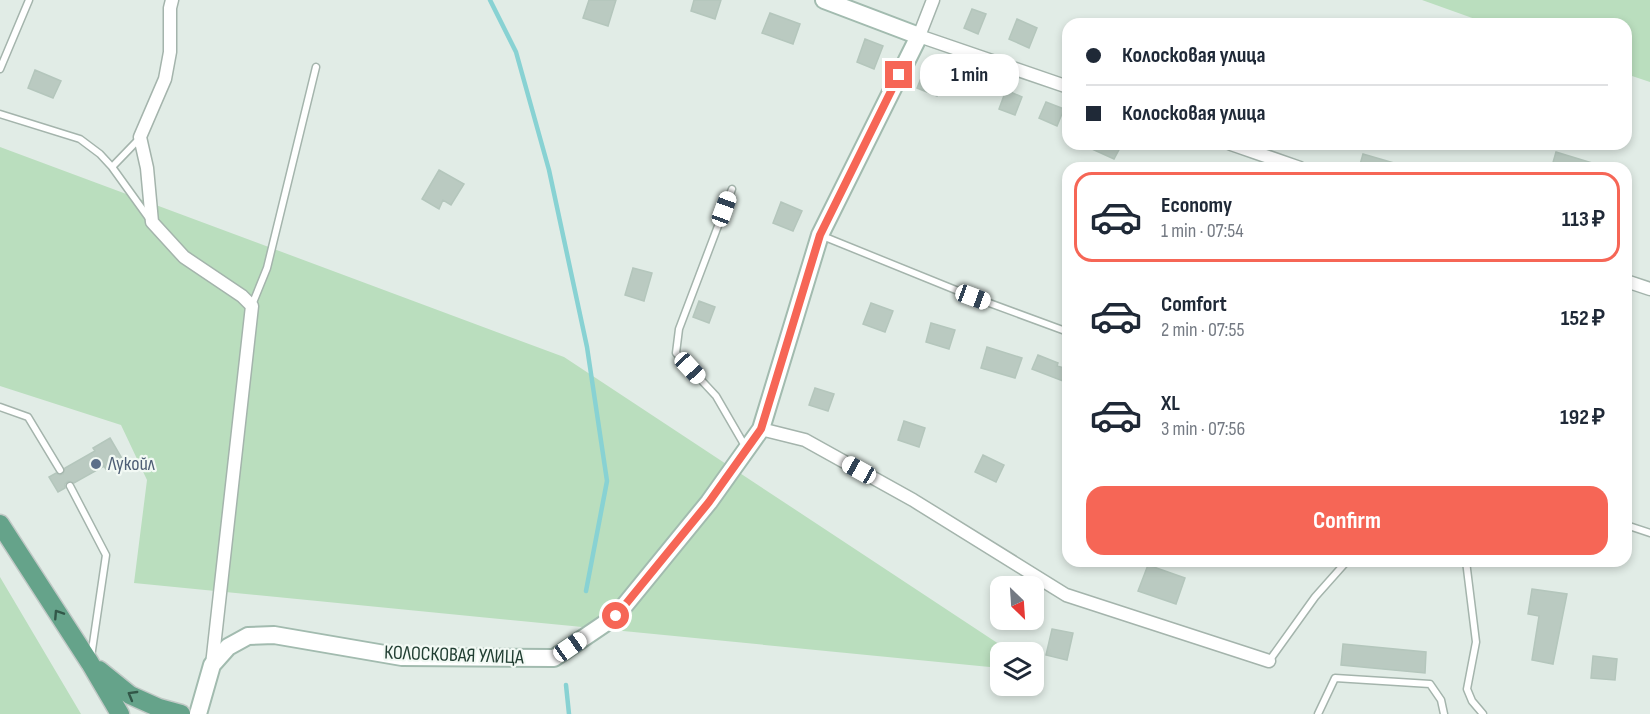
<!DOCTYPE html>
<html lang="en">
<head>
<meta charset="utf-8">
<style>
  body { margin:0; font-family:"Sofia Sans Condensed",sans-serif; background:#f6f6f7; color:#1f2937; height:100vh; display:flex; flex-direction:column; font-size:22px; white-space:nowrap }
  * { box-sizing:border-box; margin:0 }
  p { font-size:20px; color:#747a83 }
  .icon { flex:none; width:33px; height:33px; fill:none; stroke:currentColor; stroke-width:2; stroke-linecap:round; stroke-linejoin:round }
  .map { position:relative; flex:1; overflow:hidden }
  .drawer { position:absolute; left:1062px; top:162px; width:570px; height:405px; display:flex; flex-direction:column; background:#fff; border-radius:18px; box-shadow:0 3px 9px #0003 }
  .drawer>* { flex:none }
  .banner { position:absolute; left:1062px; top:18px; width:570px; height:132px; border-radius:18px; box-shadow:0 3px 9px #0003; display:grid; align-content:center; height:132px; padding:0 24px; background:#fff }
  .needle { width:39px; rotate:155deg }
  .controls { position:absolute; left:990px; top:576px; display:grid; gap:12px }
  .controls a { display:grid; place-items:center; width:54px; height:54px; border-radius:12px; background:#fff; box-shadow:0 3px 9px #0003; font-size:30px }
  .end { position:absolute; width:27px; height:27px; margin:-14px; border:8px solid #f66656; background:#fff; box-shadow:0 0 0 3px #fff }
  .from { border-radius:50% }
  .bubble { position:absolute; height:42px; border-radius:18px; background:#fff; box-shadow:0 3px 9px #0003; font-size:20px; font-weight:700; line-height:42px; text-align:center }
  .car { position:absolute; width:18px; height:36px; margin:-18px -9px; border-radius:8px; box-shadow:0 0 4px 2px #0007; background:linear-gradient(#fff 24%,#345 0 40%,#fff 0 76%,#345 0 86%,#fff 0) }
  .banner b { display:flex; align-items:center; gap:21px; height:57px; font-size:22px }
  .banner b+b { border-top:2px solid #e0e1e3 }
  .banner i { width:15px; height:15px; background:#1f2937 }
  ul { padding:10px 0 0; list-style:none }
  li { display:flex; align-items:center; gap:18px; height:90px; margin:0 12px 9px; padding:0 12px; border:3px solid transparent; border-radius:18px }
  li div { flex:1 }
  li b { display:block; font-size:22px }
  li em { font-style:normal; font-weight:700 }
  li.active { border-color:#f66656 }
  li>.icon { width:54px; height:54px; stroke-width:1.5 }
  .primary-button { display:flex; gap:12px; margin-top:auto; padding:12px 24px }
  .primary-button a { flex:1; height:69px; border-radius:18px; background:#f66656; color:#fff; font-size:24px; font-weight:700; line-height:69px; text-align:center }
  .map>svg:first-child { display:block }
  .green { fill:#badebe }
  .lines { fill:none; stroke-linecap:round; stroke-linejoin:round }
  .stream { stroke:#88d2d3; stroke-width:4.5 }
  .building { fill:#bacac1; stroke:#b4c6bc; stroke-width:1.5 }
  .lane-casing { stroke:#a4b4ac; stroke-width:9 }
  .street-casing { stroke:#a4b4ac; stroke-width:15 }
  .secondary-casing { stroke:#a2bbaf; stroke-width:20 }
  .primary-casing { stroke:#c1c9c6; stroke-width:21 }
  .lane { stroke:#fff; stroke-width:6 }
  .street { stroke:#fff; stroke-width:12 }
  .secondary { stroke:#fff; stroke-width:16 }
  .primary { stroke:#65a38a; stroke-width:18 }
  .oneway { stroke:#325748 }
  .route { stroke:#f66656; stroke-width:8 }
  .service-dot { fill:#5c6f8a; stroke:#f2f9f4; stroke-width:2 }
  .labels { text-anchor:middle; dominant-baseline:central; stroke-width:4.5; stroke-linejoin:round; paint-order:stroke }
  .service-label { font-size:20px; fill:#4e5e75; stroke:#f2f9f4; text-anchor:start }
  .street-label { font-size:20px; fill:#213e32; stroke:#f2f9f4 }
</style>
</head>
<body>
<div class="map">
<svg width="1650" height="714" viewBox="0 0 1650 714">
  <rect width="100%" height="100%" fill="#e1ece6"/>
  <path class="green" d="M1422,0H1650V82L1626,74V24H1489Z
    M0,147L564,357L1011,652H1000V668L134,583L147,480L121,425L0,386Z
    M0,577L81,714H0Z"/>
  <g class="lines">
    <path class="stream" d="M490,0L516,52L549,170L587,347L607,481L586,591
      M566,685L569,714"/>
  </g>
  <path class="building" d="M589,0H616L608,26L583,18Z
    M694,0H721L715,19L691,11Z
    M972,9L986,14L978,34L964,28Z
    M770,13L800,24L793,44L762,33Z
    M1017,19L1037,28L1029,48L1009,39Z
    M865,39L883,46L874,69L857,62Z
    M926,66L946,74L937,96L917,88Z
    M35,70L61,81L53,98L28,88Z
    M1006,90L1022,97L1015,115L999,109Z
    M1046,102L1064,109L1057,126L1039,118Z
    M1081,144H1122L1114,159Z
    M1556,152L1599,165V168H1560L1552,166Z
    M1363,154L1401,165L1400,168H1359Z
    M439,170L464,184L451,205L443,200L439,209L422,199Z
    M781,202L802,211L793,231L773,223Z
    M633,268L652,273L644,301L625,295Z
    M699,301L715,307L709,323L693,317Z
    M871,303L893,311L885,332L863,324Z
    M931,323L955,330L949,349L926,342Z
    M987,347L1022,358L1015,378L981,368Z
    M1038,355L1058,363L1057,366L1068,369V383L1032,369Z
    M815,388L834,394L828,411L809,405Z
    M904,421L925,428L919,447L898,440Z
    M110,438L124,462L107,471L104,466L74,483L68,481L65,484V488L58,492L49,477L56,473L60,475L63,474L65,468L95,451L93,448Z
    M983,455L1004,465L996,482L975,472Z
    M1148,565L1185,578L1176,604L1138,591Z
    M1532,589L1567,594L1553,664L1532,660L1539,616L1528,614Z
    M1052,629L1073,633L1067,660L1046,655Z
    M1343,644L1426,652L1425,673L1341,665Z
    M1593,656L1617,659L1615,680L1591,678Z"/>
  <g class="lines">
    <defs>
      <path id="lane" d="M0,69L29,0
        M0,114L80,139L100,154L112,167L148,217
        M112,167L140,138
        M732,189L679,329L676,353L716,396L745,446
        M820,235L973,297L1068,332
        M252,305L267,268L316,67
        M0,407L28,417L60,470
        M70,486L106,555L91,657
        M1626,525L1650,533
        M1466,561L1476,642L1467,689L1472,701L1483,714
        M1269,661L1315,597L1347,561
        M1318,714L1335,678L1430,684L1441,700L1444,714"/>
      <path id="street" d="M172,0L170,8V52L165,79L140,137L147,168L152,222L184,257L242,296L252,306L212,665
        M933,0L919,36L1068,87
        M1231,144L1300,168
        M1626,281L1650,289
        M761,429L805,440L913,500L1066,595L1269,661"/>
      <path id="secondary" d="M198,714L212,665L228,647L248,636L274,635L402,657L554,658L616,616L709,502L761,429L820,235L919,36L824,0"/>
      <path id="primary" d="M0,524L90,663L120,714
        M99,670L130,695L159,708L181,714"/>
    </defs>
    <use href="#lane" class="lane-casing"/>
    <use href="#street" class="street-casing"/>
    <use href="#secondary" class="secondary-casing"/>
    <use href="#primary" class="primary-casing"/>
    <use href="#lane" class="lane"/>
    <use href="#street" class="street"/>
    <use href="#secondary" class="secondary"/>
    <use href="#primary" class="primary"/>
  </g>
  <defs><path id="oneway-chevron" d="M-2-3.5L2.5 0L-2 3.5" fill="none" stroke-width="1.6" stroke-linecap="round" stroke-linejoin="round" transform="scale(1.5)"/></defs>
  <g class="oneway">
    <use href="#oneway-chevron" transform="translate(58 614) rotate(-123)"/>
    <use href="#oneway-chevron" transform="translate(132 695) rotate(-150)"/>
  </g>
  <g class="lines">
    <path class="route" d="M616,616L709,502L761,429L820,235L899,75"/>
  </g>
  <circle class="service-dot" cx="96" cy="464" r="6"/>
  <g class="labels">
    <g class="service-label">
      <text x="108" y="464">Лукойл</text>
    </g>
    <g class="street-label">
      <text transform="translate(454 655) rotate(2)">КОЛОСКОВАЯ УЛИЦА</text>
    </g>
  </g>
</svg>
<div class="controls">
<a><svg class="needle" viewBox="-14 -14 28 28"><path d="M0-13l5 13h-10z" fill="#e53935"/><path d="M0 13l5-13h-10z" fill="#747a83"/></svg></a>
<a><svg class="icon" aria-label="layers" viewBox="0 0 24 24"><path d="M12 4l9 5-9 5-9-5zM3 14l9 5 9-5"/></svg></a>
</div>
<i class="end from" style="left:616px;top:616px"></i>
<i class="end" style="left:899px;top:75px"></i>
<div class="bubble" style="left:920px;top:54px;width:99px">1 min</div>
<i class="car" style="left:724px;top:209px;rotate:20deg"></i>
<i class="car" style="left:973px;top:297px;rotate:110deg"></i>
<i class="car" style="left:690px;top:368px;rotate:137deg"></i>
<i class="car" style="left:859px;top:470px;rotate:299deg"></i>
<i class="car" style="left:570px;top:647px;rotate:55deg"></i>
<div class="banner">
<b><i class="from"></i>Колосковая улица</b>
<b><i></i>Колосковая улица</b>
</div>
<section class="drawer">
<ul>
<li class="active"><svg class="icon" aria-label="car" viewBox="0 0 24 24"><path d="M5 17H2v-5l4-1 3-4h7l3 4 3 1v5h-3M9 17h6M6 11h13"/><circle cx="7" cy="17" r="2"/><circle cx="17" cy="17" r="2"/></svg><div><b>Economy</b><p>1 min · 07:54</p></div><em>113 ₽</em></li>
<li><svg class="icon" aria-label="car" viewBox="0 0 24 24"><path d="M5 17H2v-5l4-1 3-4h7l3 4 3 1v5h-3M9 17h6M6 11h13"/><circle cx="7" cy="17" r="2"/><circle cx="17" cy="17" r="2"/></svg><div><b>Comfort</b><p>2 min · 07:55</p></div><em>152 ₽</em></li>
<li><svg class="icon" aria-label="car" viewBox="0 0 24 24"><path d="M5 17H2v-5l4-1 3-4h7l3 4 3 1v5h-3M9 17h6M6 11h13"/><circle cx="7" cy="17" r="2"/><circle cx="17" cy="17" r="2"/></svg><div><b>XL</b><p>3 min · 07:56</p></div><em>192 ₽</em></li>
</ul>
<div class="primary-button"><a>Confirm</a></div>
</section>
</div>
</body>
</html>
